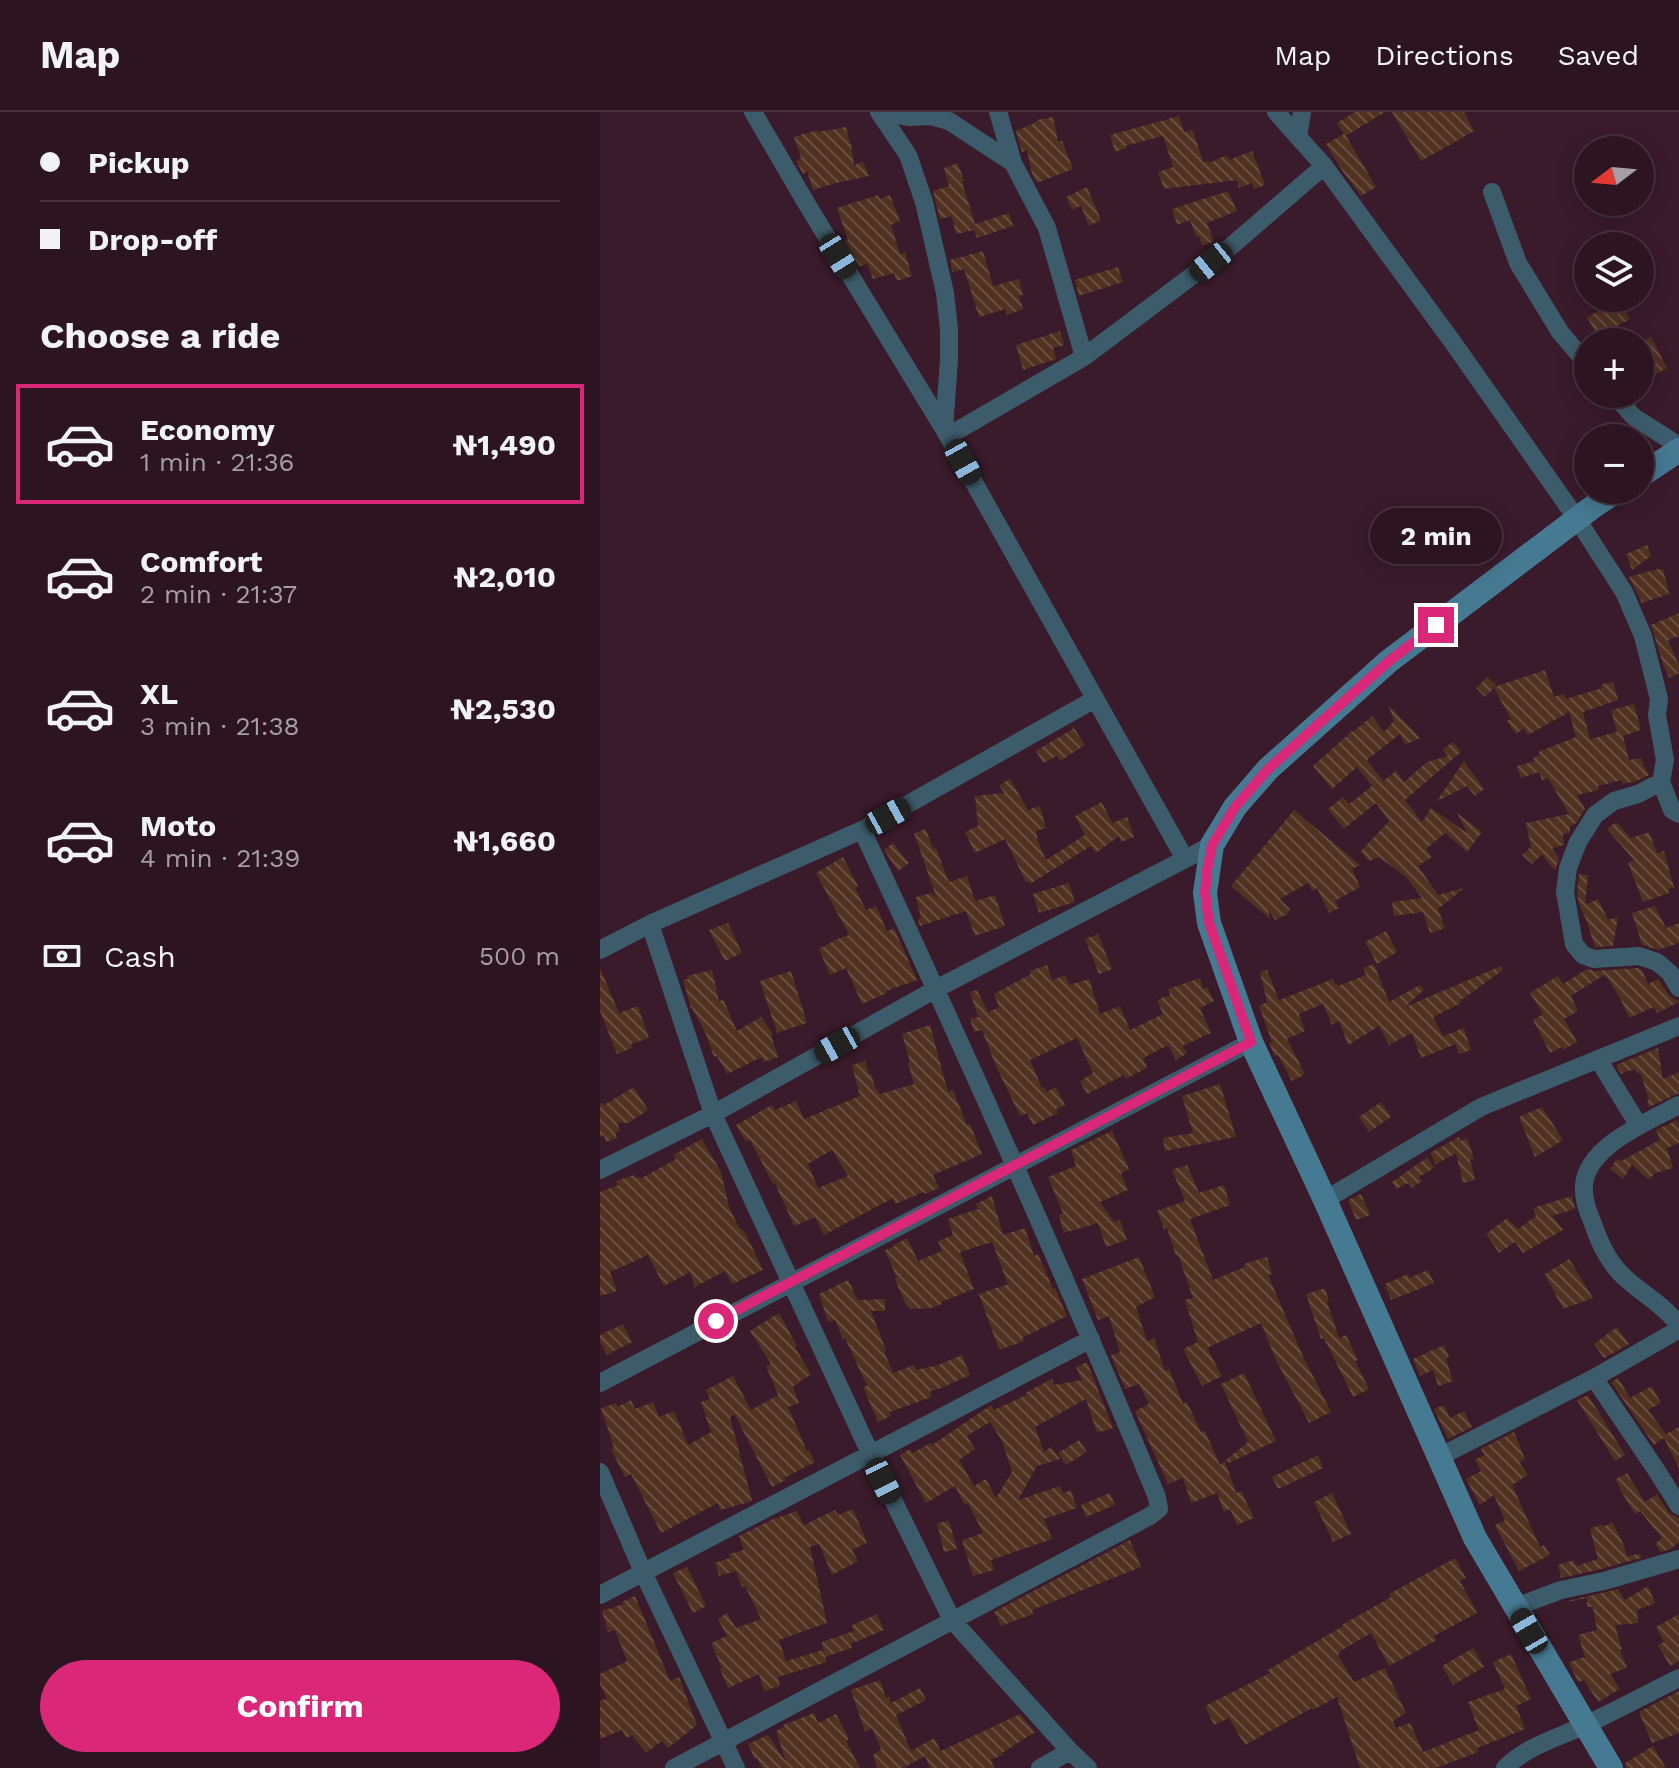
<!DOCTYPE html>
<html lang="en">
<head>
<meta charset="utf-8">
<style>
  body { margin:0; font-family:"Work Sans",sans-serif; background:#341d29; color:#f1f3f6; height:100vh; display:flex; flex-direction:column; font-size:30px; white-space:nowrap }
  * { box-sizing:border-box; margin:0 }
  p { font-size:26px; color:#a69ea5 }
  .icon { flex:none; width:44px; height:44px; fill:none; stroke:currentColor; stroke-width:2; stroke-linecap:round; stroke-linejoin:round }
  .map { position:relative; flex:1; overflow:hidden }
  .drawer { display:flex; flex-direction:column; background:#2c1420; width:600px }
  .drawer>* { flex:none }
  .hud { display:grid; align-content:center; height:176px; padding:0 40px; background:#2c1420 }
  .needle { width:52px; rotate:254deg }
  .fabs { position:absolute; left:974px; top:24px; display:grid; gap:16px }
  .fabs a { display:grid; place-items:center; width:80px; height:80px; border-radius:50%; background:#2c1420; box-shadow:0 4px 20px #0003,0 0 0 2px #48333e; font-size:40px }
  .end { position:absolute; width:36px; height:36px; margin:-18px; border:10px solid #db2777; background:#fff; box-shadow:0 0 0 4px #fff }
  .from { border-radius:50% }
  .bubble { position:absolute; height:56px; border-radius:28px; background:#2c1420; box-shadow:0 4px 20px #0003,0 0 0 2px #48333e; font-size:26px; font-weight:700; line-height:56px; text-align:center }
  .car { position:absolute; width:24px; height:48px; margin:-24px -12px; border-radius:10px; box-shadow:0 0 6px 2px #0007; background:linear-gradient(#222 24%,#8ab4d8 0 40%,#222 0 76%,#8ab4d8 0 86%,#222 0) }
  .hud b { display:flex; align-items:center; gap:28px; height:76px; font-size:30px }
  .hud b+b { border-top:2px solid #48333e }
  .hud i { width:20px; height:20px; background:#f1f3f6 }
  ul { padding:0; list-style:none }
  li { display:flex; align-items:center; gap:24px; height:120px; margin:0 16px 12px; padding:0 24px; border:4px solid transparent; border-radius:0px }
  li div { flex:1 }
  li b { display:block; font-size:30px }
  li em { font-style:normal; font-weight:700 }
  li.selected { border-color:#db2777 }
  li>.icon { width:72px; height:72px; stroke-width:1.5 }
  h2 { padding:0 40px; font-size:36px; line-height:96px }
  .pay { display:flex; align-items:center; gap:20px; height:88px; padding:0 40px; font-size:30px }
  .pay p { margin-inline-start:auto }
  .cta { display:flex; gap:16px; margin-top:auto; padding:16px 40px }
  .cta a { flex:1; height:92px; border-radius:48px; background:#db2777; color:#fff; font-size:32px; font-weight:700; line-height:92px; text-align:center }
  header { display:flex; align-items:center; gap:48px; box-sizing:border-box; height:112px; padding:0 40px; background:#2c1420; border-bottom:2px solid #48333e }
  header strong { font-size:38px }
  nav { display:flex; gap:44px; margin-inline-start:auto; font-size:28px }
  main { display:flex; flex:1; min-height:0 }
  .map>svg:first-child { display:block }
  .building { fill:url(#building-back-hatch); fill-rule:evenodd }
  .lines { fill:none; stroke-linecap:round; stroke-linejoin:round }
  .street { stroke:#3d5c6b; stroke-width:18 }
  .secondary { stroke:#467992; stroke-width:24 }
  .route { stroke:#db2777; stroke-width:10 }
</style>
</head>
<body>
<header>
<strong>Map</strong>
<nav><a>Map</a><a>Directions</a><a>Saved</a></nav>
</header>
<main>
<section class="drawer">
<div class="hud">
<b><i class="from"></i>Pickup</b>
<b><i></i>Drop-off</b>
</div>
<h2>Choose a ride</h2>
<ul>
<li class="selected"><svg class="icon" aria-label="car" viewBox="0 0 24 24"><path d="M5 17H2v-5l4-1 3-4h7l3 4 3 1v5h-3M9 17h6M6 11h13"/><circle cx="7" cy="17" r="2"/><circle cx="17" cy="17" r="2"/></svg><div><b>Economy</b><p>1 min · 21:36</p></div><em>₦1,490</em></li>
<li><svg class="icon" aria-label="car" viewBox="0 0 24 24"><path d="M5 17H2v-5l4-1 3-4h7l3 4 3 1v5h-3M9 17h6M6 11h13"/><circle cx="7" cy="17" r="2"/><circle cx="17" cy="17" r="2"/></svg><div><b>Comfort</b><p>2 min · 21:37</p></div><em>₦2,010</em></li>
<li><svg class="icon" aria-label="car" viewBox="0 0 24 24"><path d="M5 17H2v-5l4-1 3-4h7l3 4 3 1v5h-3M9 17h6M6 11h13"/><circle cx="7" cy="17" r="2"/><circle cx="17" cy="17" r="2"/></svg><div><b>XL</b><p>3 min · 21:38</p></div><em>₦2,530</em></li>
<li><svg class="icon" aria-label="car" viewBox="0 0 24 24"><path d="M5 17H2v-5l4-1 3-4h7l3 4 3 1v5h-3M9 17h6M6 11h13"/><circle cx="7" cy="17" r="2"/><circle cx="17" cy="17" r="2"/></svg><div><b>Moto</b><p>4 min · 21:39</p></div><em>₦1,660</em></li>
</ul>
<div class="pay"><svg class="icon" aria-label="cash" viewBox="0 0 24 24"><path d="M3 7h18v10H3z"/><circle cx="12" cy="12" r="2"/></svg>Cash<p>500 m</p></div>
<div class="cta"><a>Confirm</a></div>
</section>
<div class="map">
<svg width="1079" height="1656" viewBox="0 0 1079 1656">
  <defs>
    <pattern id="building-back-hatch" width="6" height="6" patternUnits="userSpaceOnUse" patternTransform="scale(2)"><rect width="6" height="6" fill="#513221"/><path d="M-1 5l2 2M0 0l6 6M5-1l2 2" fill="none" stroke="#6a4f41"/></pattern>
  </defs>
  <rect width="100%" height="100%" fill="#3a1b2b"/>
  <path class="building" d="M755,0H785L746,24L776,75L761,84L741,57L726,32L744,22L737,11Z
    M792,0H864L874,19L821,49Z
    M579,4L584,20L593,18L603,50L609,49V51L627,43L629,48L652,39L665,73L654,77L652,71L639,76L637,68L564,77L558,60L573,55L563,24L525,34L526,36L515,40L510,23Z
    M453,5L458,30L462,29L473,57L437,71L432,62L427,38L422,40L416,19L437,10V8Z
    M246,15L250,32H251L254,53L263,50L269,64L236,71L213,78L207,59L203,62L196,49L201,46L194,25L217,18V20Z
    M358,51L364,69L362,70L375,112L409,101L413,114L377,126L374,118L356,122L352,104L340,107L333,79L349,74L344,56Z
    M487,75L501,108L489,114L481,94L472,98L466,85Z
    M628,79L637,99L607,111L614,130L602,133L599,124L596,125L590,108L577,113L572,97Z
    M278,83L280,87L290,83L300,109L291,113L300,142L305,140L312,164L297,169L294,161L273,167L267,151L259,155L244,129L248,128L237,96Z
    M383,139L393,174L419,167L423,183L419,184L423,197L407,203L405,197L379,205L364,157L352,160L350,148Z
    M518,155L523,170L479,184L475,168Z
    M1020,188L1030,207L997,224L987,205Z
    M460,219L464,233L453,236L456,247L423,258L416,233Z
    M1051,225L1067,256L1040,271V231Z
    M1047,433L1051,444L1032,458L1026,442Z
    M1058,457H1063L1069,482L1042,491L1029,465Z
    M1079,501V524L1068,528L1079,553V561L1069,566L1063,552L1051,513Z
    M945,558L954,585L964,582L966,587L1002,576V572L1013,570L1018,588L983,600L990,627L1017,620L1011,598L1034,592L1041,618L1023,624L1029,648L1041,646L1043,653L1049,663L1037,669L1023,672L1021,668L998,674L999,678L977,683L985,697L976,711L970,714V721L963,722L964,733L952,736L959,746L956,756L954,758L942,742L932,752L922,743L931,735L926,711L969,702L948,666L942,668L939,660L921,666L917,654L935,649L933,646L940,643L938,640L976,625L969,600L928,623L924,616L916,622L907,609L911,607L894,576L885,585L876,576L887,565L896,573L894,575Z
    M789,594L820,626L805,633L800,622L767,648L783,669L796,659L804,670L827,650L848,644L843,637L853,630L861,640L805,688L822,710L831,696L867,721L857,701L882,720L867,740L845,721L826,737L832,745L818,754L838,783L864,776L838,797L845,816L830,821L823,800L794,804L792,790L822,786L806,765L779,745L769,749L761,739L789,709L776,691L744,717L728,697L743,685L749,692L772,674L757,655L732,677L713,654L752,619L753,620L772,604L784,620L794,609Z
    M474,616L485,633L460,649L457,644L443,651L436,639Z
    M864,649L884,677L875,684L867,674L836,690Z
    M410,667L428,698L440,694L446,716L436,719L438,730L446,748L485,723L475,704L502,690L512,711L527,705L534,725L521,730L519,724L496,741L491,734L430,772L429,769L426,770L405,727L375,741L365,720L378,714L375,684L404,681L399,673Z
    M694,698L760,753L752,757L760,775L735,789L739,796L729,801L717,776L712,779L708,771L680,787L690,797L688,800V802L675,808L668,797L670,807L631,774Z
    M1016,710L1031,726L1049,720L1057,741L1064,739L1074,776L1068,777L1069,781L1043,790L1028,751L1034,748L1007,717Z
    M326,717L333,737L336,736L349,770L367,764L375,789L395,783L405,814L375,824L366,799L320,814L318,808L321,806L316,785L332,781L337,787L314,721Z
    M293,731L309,751L298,759L284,738Z
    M243,745L258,774L255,776L266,798L276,794L287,819L294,816L317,868L286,879L287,881L262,892L246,856L230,863L219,837L234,829V828L249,823L216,761Z
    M979,762L988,763L985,793L998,787L1008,808L1018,805L1013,834L995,835L987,810L979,792L977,780Z
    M469,771L475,790L439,801L433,782Z
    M1055,794L1066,816L1079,811V831L1058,838L1042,833L1032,801Z
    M128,811L142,841L125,849L109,818Z
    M786,819L797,840L777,852L765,830Z
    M498,822L512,857L499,862L485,827Z
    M774,852L789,890L820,873L824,878L805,895L901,854L903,858L860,889L861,891L833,905L843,924L864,916L871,938L859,942L856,932L821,946L812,921L789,933L779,914L748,933L739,909L732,913L723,892L699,902L705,919L687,927L705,962L692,969L678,943L675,944L669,931L672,930L659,894L667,890L660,860L667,858L679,888L733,867L735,872L737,871L738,874L766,863L763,856Z
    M447,853L452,868L466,863L469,873L489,867L500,902L520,894L530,918L563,902L557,888L570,883L568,877L600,866L603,877L607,875L614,889L600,896L611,921L582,934L587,941L576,948L568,933L543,946L547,956L525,967L524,963L487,982L480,969L493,961L477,926L430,948L442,976L444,975L446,980L456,975L465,993L456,997L458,1001L433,1013L427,1001L420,1004L395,952L382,918L374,920L370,907L378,905L370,880L377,878L388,900L399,895L394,882L431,862L430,859Z
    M0,856L19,901L38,894L49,926L31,932L32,936L17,942L0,899Z
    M1037,856L1042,858L1048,872L1058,867L1069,883L1079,890L1057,901L1054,895L1029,906L1020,886L1007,865L1006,866L1004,863L971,884L978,899L964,907L977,930L963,938L962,935L950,941L933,908L943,902L930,881L958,864L963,872L987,857L995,859Z
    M112,858L119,890L123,887L137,919L161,905L173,922L171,923L178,945L164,950L162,945L127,962L117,944L114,945L105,920L92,896H91L83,868L88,867L87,864Z
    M191,859L207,911L177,921L160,869Z
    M330,913L348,980L353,978L367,1013L370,1012L382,1042L333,1063L339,1076L325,1082L324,1080L295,1092L293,1086L224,1123L215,1105L194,1114L175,1071L173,1072L150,1028L146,1030L136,1013L172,993L175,998L196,989L204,1007L260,984L252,953L265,949L269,962H271L276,977L280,982L314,972L308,951L310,950L302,922ZM232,1038L248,1064L218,1076L208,1052Z
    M1058,936L1063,967L1079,960V981L1049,995L1047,989L1049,988L1040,960L1037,962L1035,957L1021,962L1016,953Z
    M620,972L636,1025L565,1039L563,1026L593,1021L582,984Z
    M34,975L48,998L28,1011L17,1010L20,1019L15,1021L17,1026L6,1030L4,1023L0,1025V992L3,991L4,993Z
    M781,990L791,1005L769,1020L759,1005Z
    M942,995L963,1028L935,1045L919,1005Z
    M1077,1008L1079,1015V1031L1067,1036L1073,1056L1055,1061L1049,1068L1032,1053L1023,1067L1010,1057L1017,1047L1021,1049L1060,1028L1056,1018Z
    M512,1019L529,1057L521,1061L528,1078L500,1090L514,1110L520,1108L527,1128L506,1135L498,1111L464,1121L459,1103L463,1101L448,1065L476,1054L471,1038Z
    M859,1025L860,1029L867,1026L874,1047L870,1048L875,1068L863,1071L856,1041L836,1052L830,1041Z
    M102,1027L121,1060L129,1095L139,1116L145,1120L163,1158L132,1172L125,1159L95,1175L90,1160L64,1174L48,1143L10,1160L17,1179L0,1184V1080L18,1073L16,1069L34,1063L35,1066L39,1065L40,1067L76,1047L73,1043Z
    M828,1045L834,1056L819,1065L822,1069L812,1076L808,1071L796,1077L792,1070Z
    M587,1053L599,1081L624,1073L630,1093L590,1107L613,1168L645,1155L644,1152L667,1145L672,1162L668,1163L702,1242L731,1300L709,1311L676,1248L661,1211L607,1236L622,1264L602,1274L583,1237L598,1230L585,1188L593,1186L578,1143L576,1144L567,1116L564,1117L557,1099L585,1089L572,1058Z
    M761,1082L770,1103L756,1108L748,1088Z
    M392,1084L403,1123L425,1116L434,1144L438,1142L453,1177L455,1176L467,1204L422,1226L424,1229L399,1238L379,1182L408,1172L392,1130L360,1140L374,1177L341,1190L342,1192L331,1196L310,1197L305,1191L295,1167L297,1166L285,1138L295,1134L294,1133L307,1126L318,1149L342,1139L338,1129L353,1123L348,1107L378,1097L376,1092Z
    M972,1084L975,1097L952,1104L963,1118L923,1141L915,1130L899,1141L886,1122L907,1106L918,1117L936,1104L933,1096Z
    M539,1145L555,1185L536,1195L547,1229L554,1226L565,1259L569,1257L583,1292L587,1290L601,1320L605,1319L620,1353L625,1349L636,1381L641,1379L654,1406L637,1413L630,1397L624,1400L617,1381L591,1391L583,1366L568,1372L535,1299L549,1292L539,1272L525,1277L511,1243L520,1240L509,1204L498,1208L482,1167Z
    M969,1147L993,1186L963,1197L945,1162Z
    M828,1158L834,1171L791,1188L785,1172L808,1162L809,1166Z
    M248,1168L258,1188L285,1187V1199H271L286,1238L284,1239L293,1261L314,1253L316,1258L338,1253L362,1243L370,1263L339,1277L330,1279L332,1285L289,1300L291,1304L278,1310L263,1275L267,1274L245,1226L243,1227L235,1208L228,1210L219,1182Z
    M725,1176L729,1189L727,1190L739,1226L746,1223L758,1248L755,1249L769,1277L753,1285L724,1226L721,1227L706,1182Z
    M179,1201L197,1234L195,1235L211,1263L200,1269V1271L193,1274L199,1291L188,1295L207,1339L209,1338L215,1350L184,1366L186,1368L172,1375L135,1303L130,1305L152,1389L120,1398L118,1391L61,1421L31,1362L25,1365L11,1337L14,1336L1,1296L16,1291L17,1295L31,1288L35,1297L53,1290L59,1305L74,1299L88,1333L111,1320L101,1290L110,1287L106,1278L133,1264L151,1298L178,1283L166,1254L171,1252L150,1219Z
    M23,1212L32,1230L7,1243L0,1229V1223Z
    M1017,1215L1029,1232L1004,1246L994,1232Z
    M844,1233L849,1245L846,1247L853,1269L838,1274L833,1258L820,1264L813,1247Z
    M487,1250L513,1316L497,1321L486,1287L435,1315L444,1340L451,1335L460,1347L437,1354L418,1388L460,1374L463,1381L471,1378L477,1396L444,1407L452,1427L391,1448L394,1458L373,1464L362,1428L383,1421L368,1391L365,1393L355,1374L326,1391L300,1343L310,1337L312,1341L331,1331L332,1333L391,1293L394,1298L426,1283L425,1281L452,1267L454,1273L482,1268L476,1255ZM390,1310L402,1329L412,1360L396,1386L386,1367L374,1374L359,1348L375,1337L367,1324Z
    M644,1261L676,1329L629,1351L626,1348L648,1330L621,1272Z
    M1018,1266L1030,1286L1052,1274L1061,1291L1048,1298L1066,1322L1079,1315V1356L1064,1326L1054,1333L1011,1270Z
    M988,1283L1025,1343L1015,1349L977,1288Z
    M844,1293L850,1306L864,1299L872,1315L848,1327L834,1297Z
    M914,1320L925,1347L919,1350L928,1363L912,1373L940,1435L944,1433L950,1443L919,1459L895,1413L905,1409L894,1383L880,1393L866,1367L881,1359L875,1348L884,1343L881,1337Z
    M479,1328L487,1340L466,1353L458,1341Z
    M718,1343L723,1356L678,1377L672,1365Z
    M1027,1361L1045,1390L1057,1382L1069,1401L1079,1406V1430L1070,1437L1061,1440L1055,1432L1062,1426L1040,1399L1035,1402L1021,1379L1016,1367Z
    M510,1381L515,1393L486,1405L481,1393Z
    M732,1381L751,1422L733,1430L714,1390Z
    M253,1397L267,1431L252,1438L258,1449L232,1463L219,1432L210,1435L227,1511L179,1528L186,1549L223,1538L225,1545L222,1530L254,1519L252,1513L277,1502L284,1518L250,1532L252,1536L225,1545L227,1550L178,1565L180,1574L164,1579L159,1562L128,1576L120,1557L122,1556L111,1531L127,1524L118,1507L127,1501L136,1516L161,1507L145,1474L142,1475L136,1459L119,1464L115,1451L130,1446L129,1442L144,1438L139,1424L171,1408L197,1399L204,1413L235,1398L238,1403Z
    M349,1409L357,1437L344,1440L337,1411Z
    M1012,1410L1023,1431L1027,1444L1040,1442L1041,1446L1001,1457L961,1466L958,1453L974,1448L976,1454L998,1447L990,1417L1002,1412L1003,1415Z
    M530,1428L541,1455L432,1498L433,1502L400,1514L397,1503L395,1504L394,1500Z
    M855,1446L866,1466L860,1469L877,1501L834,1524L837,1528L789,1554L771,1521L739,1540L740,1542L738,1543L754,1570L785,1556L806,1601L793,1609L796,1616L810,1611L823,1640L879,1618L868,1590L905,1577L893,1550L911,1542L931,1587L916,1594L925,1617L877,1636L878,1640L836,1656H760L737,1585L713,1598L712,1596L645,1633L629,1606L614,1613L605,1594L670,1561L668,1558L743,1514L742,1513L791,1485L789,1482Z
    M87,1455L106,1494L93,1501L73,1461Z
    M1048,1474L1055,1491L1037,1498L1038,1511L1015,1513L1022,1537L1020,1538L1027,1556L1010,1562L1020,1577L998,1590L984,1568L978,1570L969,1550L985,1545L978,1523L997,1518L993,1495H987V1486L968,1490V1489L1018,1477L1025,1488Z
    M35,1484L70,1569L79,1565L97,1613L68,1636L62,1629L46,1641L32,1623L26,1626L22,1618L0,1627V1588L7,1587L0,1572V1562L27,1549L15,1518L8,1520L2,1499L24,1492L22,1490Z
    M1079,1502V1549L1070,1554L1058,1533L1064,1530L1056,1515Z
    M873,1536L884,1555L853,1573L842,1554Z
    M280,1568L286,1586L289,1585L291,1591L320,1576L326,1588L296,1603L311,1639L334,1626L341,1639L420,1602L435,1620L402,1641L403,1643L391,1647L394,1656H330L325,1644L303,1656H277L273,1643L281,1637L272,1616L265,1620L251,1578Z
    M1079,1579V1621L1052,1631L1039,1600Z
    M214,1601L218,1611L236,1602L249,1627L246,1629L260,1656H162L157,1646L155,1647L148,1632L168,1623L186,1650L176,1619L184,1615L183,1613Z
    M1053,1634L1066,1656H1026L1025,1651Z"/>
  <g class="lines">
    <path class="street" d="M153,0L208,94L344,317L585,747
      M279,0L308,43L324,90L345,181L349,217V248L344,317
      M279,0L310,5L331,4L349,9L413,51
      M398,0L413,51L447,116L484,245
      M676,0L724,54L854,232L977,407L1024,480L1043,524L1059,587L1057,603L1065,648L1061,670L1072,698L1079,702
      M698,25L702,0
      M892,80L918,151L960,220L988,253
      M1013,282L1034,305L1079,334
      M348,324L484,245L629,136L724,54
      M1061,670L1038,682L1014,689L995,703L978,730L968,756L965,780L974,832L983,843L994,847L1039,844L1057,850L1070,861L1079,876
      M50,812L113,1002L270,1341L352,1508L470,1639
      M0,838L50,812L262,718L495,587
      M998,947L1039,1014
      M0,1058L113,1002L336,877L612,733
      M725,1088L881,995L1079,914
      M994,1266L1055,1356L1079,1394
      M0,1271L651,930
      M839,1345L994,1266L1076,1219L1077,1211C1062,1191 1039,1180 1022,1163C1007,1148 999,1129 992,1109C987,1098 983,1086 984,1073C987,1034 1049,1009 1079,993
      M0,1360L43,1460L136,1656
      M0,1483L491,1227
      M916,1495L961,1478L1004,1469L1079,1447
      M74,1656L550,1404L559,1397L557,1385C464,1161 365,938 262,718
      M440,1656L470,1639L488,1656
      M905,1656C925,1635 957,1626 983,1614C1015,1599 1047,1582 1079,1566"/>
    <path class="secondary" d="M1040,364L1079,338
      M1011,1656L875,1426L725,1088L651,930L609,811L605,781L612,733L635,695L668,657L789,549L994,394L1018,378"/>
  </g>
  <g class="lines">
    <path class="route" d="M116,1209L651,930L609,811L605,781L607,758L612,733L635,695L668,657L789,549L836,513"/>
  </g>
</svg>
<div class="fabs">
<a><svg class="needle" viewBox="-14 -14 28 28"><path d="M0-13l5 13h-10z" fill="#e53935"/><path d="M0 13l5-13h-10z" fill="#a69ea5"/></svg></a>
<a><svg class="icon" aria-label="layers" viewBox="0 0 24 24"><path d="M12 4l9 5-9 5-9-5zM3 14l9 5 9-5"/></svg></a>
<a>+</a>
<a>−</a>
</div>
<i class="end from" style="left:116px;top:1209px"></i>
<i class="end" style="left:836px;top:513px"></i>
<div class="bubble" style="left:770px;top:396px;width:132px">2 min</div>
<i class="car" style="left:238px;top:144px;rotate:148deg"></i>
<i class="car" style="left:611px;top:150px;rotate:231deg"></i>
<i class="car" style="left:363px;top:350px;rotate:151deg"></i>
<i class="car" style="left:288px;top:704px;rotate:61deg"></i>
<i class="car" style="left:237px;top:933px;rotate:241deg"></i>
<i class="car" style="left:283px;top:1369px;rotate:154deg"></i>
<i class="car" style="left:929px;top:1519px;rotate:330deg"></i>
</div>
</main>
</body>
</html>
